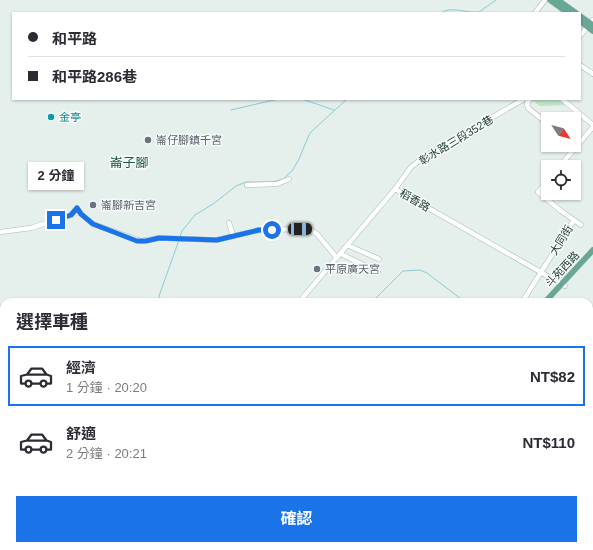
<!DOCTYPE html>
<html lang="zh-TW">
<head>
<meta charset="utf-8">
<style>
  body { margin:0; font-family:Arial,"Noto Sans TC",sans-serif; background:#f7f7f7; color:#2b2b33; height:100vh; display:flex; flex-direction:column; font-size:15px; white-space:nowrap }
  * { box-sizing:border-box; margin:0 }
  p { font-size:13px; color:#7c7c81 }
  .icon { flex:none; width:22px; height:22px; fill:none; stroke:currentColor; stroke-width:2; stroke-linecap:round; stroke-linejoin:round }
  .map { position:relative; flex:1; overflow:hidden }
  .panel { position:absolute; left:0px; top:298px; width:593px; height:252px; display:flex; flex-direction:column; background:#fff; border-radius:12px 12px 0 0; box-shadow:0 1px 3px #0004 }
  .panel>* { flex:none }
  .guide { position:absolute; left:12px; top:12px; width:569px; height:88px; border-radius:0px; box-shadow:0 1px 3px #0004; display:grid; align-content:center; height:88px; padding:0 16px; background:#fff }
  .needle { width:26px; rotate:126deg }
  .fabs { position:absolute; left:541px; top:112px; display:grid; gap:8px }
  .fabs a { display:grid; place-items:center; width:40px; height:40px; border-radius:0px; background:#fff; box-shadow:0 1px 3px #0004; font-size:20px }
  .end { position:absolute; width:18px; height:18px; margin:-9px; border:5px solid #1a73e8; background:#fff; box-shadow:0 0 0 2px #fff }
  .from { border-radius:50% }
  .bubble { position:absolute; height:28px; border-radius:0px; background:#fff; box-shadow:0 1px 3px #0004; font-size:13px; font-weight:700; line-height:28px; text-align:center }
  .car { position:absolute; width:12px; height:24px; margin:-12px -6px; border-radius:5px; box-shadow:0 0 3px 1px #0007; background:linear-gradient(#222 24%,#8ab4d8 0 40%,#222 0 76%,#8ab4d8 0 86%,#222 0) }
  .guide b { display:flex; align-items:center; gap:14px; height:38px; font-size:15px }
  .guide b+b { border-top:1px solid #e1e1e2 }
  .guide i { width:10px; height:10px; background:#2b2b33 }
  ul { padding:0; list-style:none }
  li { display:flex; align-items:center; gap:12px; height:60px; margin:0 8px 6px; padding:0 8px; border:2px solid transparent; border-radius:0px }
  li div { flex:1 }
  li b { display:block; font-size:15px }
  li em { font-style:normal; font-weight:700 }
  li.active { border-color:#1a73e8 }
  li>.icon { width:36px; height:36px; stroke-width:1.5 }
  h2 { padding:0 16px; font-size:18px; line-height:48px }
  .action { display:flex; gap:8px; margin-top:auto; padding:8px 16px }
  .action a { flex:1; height:46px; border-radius:0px; background:#1a73e8; color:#fff; font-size:16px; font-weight:700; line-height:46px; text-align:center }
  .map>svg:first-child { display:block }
  .park { fill:#bee1c7 }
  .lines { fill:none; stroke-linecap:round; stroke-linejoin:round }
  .stream { stroke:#8ccbd6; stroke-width:1 }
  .river { stroke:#8ccbd6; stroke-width:5.5 }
  .minor-casing { stroke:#a7b8b2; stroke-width:5.5 }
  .major-casing { stroke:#c1cac8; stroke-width:6 }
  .minor { stroke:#fff; stroke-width:4.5 }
  .major { stroke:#68a695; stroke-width:5.5 }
  .route { stroke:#1a73e8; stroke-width:5 }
  .culture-dot { fill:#0f9aa8; stroke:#f6fbf9; stroke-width:1.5 }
  .worship-dot { fill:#6b7280; stroke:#f6fbf9; stroke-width:1.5 }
  .labels { text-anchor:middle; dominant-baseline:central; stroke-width:3; stroke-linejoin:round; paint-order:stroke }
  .culture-label { font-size:11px; fill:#0d838f; stroke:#f6fbf9; text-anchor:start }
  .worship-label { font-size:11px; fill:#5b616d; stroke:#f6fbf9; text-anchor:start }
  .street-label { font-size:11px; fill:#234239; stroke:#f6fbf9 }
  .quarter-label { font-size:13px; fill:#1d5647; stroke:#f6fbf9 }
</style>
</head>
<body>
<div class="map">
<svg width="593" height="550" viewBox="0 0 593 550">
  <rect width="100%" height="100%" fill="#e5efeb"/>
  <path class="park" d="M533,99H558L566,105L540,106L532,100Z"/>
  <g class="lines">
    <path class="stream" d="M441,13C451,5 467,14 479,12L496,0
      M302,99L334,110
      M231,110L278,99
      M180,237L182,231L195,215L213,204L236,186L246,182H273L283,179L292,171L299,159L309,135L312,131L347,99
      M160,302L159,296L179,240
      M372,302L403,271L420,270L427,273L465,302
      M0,476L4,477
      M279,546L295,550
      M51,550L53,546"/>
    <path class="river" d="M589,361L593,364"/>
    <defs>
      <path id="minor" d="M535,13L545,0
        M580,36L593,20
        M580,65L593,74
        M530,99L527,103L528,108L548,124
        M562,99L593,125
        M559,167L593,127
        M247,185L277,184L289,179
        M395,189L565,286
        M574,220L581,225
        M229,223L233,236
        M0,232L31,228L71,215L77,208L81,214L93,224L141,241L159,238L217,240L259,230L309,229L317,234L337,258
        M347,245L379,259
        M341,254L378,272
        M524,299L574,220L561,211L538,192L548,180
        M299,302L395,189L411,167L427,155L524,99
        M589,418L593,421
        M589,427L593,423"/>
      <path id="major" d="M550,0L568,13
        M558,0L576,13
        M580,16L593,25
        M580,21L593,31
        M545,302L593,250
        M0,313L4,322
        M0,324L4,333
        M138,546L143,550
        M147,546L152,550
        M310,550L313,546"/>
    </defs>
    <use href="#minor" class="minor-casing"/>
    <use href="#major" class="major-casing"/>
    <use href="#minor" class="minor"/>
    <use href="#major" class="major"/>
  </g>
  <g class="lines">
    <path class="route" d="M56,220L71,215L77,208L81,214L93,224L137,241H146L159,238L217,240L259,230H272"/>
  </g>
  <circle class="culture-dot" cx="51" cy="117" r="4"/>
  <g class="worship-dot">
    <circle cx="148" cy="140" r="4"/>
    <circle cx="93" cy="205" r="4"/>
    <circle cx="317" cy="269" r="4"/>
  </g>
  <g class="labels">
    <g class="culture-label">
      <text x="59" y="117">金亭</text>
    </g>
    <g class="worship-label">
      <text x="156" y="140">崙仔腳鎮千宮</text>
      <text x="101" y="205">崙腳新吉宮</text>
      <text x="325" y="269">平原廣天宮</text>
    </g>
    <g class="street-label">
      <text transform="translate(456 140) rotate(-31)">彰水路三段352巷</text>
      <text transform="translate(415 200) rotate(30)">稻香路</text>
      <text transform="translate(561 240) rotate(-58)">大同街</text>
      <text transform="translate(562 269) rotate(-47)">斗苑西路</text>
    </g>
    <g class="quarter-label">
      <text x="129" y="162">崙子腳</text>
    </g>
  </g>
</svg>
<div class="fabs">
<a><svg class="needle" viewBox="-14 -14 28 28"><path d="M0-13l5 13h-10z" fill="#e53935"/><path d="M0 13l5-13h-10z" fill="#7c7c81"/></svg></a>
<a><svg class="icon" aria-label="locate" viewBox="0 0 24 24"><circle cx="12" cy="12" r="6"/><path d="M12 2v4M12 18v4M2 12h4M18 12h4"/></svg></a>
</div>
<i class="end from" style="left:272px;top:230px"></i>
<i class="end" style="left:56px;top:220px"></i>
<div class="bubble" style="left:28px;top:162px;width:56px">2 分鐘</div>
<i class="car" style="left:300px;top:229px;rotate:90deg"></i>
<div class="guide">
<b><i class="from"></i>和平路</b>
<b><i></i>和平路286巷</b>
</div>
<section class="panel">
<h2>選擇車種</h2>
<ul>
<li class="active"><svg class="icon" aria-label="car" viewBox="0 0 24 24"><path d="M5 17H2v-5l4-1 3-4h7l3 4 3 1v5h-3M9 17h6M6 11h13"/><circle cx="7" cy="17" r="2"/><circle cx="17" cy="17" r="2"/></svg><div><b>經濟</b><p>1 分鐘 · 20:20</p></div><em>NT$82</em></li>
<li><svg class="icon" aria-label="car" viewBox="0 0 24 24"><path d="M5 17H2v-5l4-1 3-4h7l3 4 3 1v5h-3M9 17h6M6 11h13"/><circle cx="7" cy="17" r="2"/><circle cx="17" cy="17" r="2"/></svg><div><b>舒適</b><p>2 分鐘 · 20:21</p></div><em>NT$110</em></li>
</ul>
<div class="action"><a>確認</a></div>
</section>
</div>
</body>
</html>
